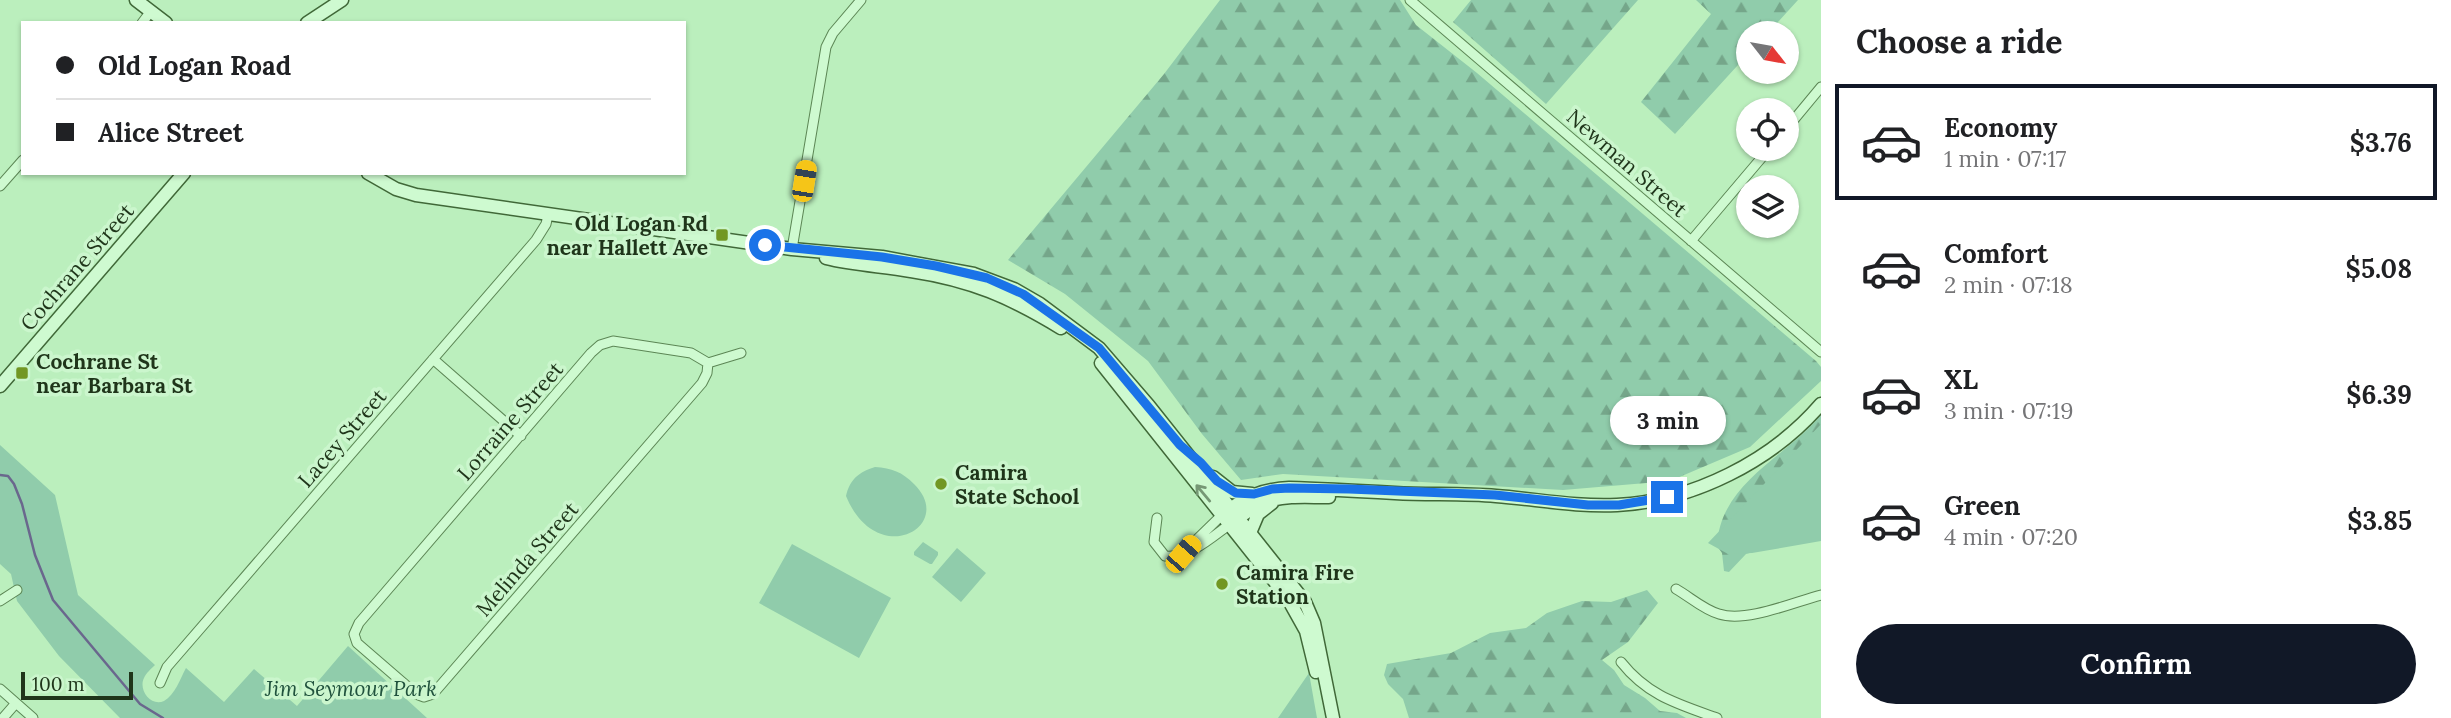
<!DOCTYPE html>
<html lang="en">
<head>
<meta charset="utf-8">
<style>
  body { margin:0; font-family:Lora,serif; background:#f2f2f2; color:#202124; height:100vh; display:flex; flex-direction:column; font-size:26px; white-space:nowrap }
  * { box-sizing:border-box; margin:0 }
  p { font-size:23px; color:#757577 }
  .icon { flex:none; width:38px; height:38px; fill:none; stroke:currentColor; stroke-width:2; stroke-linecap:round; stroke-linejoin:round }
  .map { position:relative; flex:1; overflow:hidden }
  .drawer { display:flex; flex-direction:column; background:#fff; width:630px }
  .drawer>* { flex:none }
  .banner { position:absolute; left:21px; top:21px; width:665px; height:154px; border-radius:0px; box-shadow:0 2px 5px #0004; display:grid; align-content:center; height:154px; padding:0 35px; background:#fff }
  .needle { width:46px; rotate:121deg }
  .buttons { position:absolute; left:1736px; top:21px; display:grid; gap:14px }
  .buttons a { display:grid; place-items:center; width:63px; height:63px; border-radius:50%; background:#fff; box-shadow:0 2px 5px #0004; font-size:35px }
  .scale { position:absolute; left:21px; bottom:18px; width:112px; box-sizing:border-box; padding-left:7px; border:4px solid #1f351a; border-top:0; font-size:19px; line-height:24px; white-space:nowrap; color:#1f351a; -webkit-text-stroke:5px #cbf6cd; paint-order:stroke }
  .end { position:absolute; width:32px; height:32px; margin:-16px; border:9px solid #1a73e8; background:#fff; box-shadow:0 0 0 4px #fff }
  .from { border-radius:50% }
  .bubble { position:absolute; height:49px; border-radius:24px; background:#fff; box-shadow:0 2px 5px #0004; font-size:23px; font-weight:700; line-height:49px; text-align:center }
  .car { position:absolute; width:21px; height:42px; margin:-21px -10px; border-radius:9px; box-shadow:0 0 5px 2px #0007; background:linear-gradient(#f5c518 24%,#345 0 40%,#f5c518 0 76%,#345 0 86%,#f5c518 0) }
  .banner b { display:flex; align-items:center; gap:24px; height:66px; font-size:26px }
  .banner b+b { border-top:2px solid #e0e0e0 }
  .banner i { width:18px; height:18px; background:#202124 }
  ul { padding:0; list-style:none }
  li { display:flex; align-items:center; gap:21px; height:116px; margin:0 14px 10px; padding:0 21px; border:4px solid transparent; border-radius:0px }
  li div { flex:1 }
  li b { display:block; font-size:26px }
  li em { font-style:normal; font-weight:700 }
  li.active { border-color:#111827 }
  li>.icon { width:63px; height:63px; stroke-width:1.5 }
  h2 { padding:0 35px; font-size:32px; line-height:84px }
  .cta { display:flex; gap:14px; margin-top:auto; padding:14px 35px }
  .cta a { flex:1; height:80px; border-radius:42px; background:#111827; color:#fff; font-size:28px; font-weight:700; line-height:80px; text-align:center }
  main { display:flex; flex:1; min-height:0 }
  .map>svg:first-child { display:block }
  .forest { fill:url(#forest-firs) }
  .green { fill:#90ccab }
  .lines { fill:none; stroke-linecap:round; stroke-linejoin:round }
  .stream { stroke:#6a678d; stroke-width:2.5 }
  .street-casing { stroke:#5c8655; stroke-width:11 }
  .secondary-casing { stroke:#406838; stroke-width:15 }
  .street { stroke:#cefad0; stroke-width:9 }
  .secondary { stroke:#cefad0; stroke-width:12 }
  .oneway { stroke:#769875 }
  .route { stroke:#1a73e8; stroke-width:9 }
  .poi-dot { fill:#729723; stroke:#cbf6cd; stroke-width:2.5 }
  .labels { text-anchor:middle; dominant-baseline:central; stroke-width:7; stroke-linejoin:round; paint-order:stroke }
  .street-label { font-size:21px; fill:#1f351a; stroke:#cbf6cd }
  .poi-label { font-size:21px; font-weight:bold; fill:#1f351a; stroke:#cbf6cd; text-anchor:start }
  .park-label { font-size:21px; font-style:italic; fill:#20523d; stroke:#cbf6cd }
</style>
</head>
<body>
<main>
<div class="map">
<svg width="1821" height="718" viewBox="0 0 1821 718">
  <defs>
    <pattern id="forest-firs" width="22" height="20" patternUnits="userSpaceOnUse" patternTransform="scale(1.75)"><rect width="22" height="20" fill="#90ccab"/><path d="M5 1l3.5 6h-7zM16 11l3.5 6h-7z" fill="#75a68a"/></pattern>
  </defs>
  <rect width="100%" height="100%" fill="#bbefbd"/>
  <path class="forest" d="M1220,0H1400L1416,25L1477,73L1816,361L1821,367V381L1750,447L1670,481L1563,490L1283,474L1241,480L1202,434L1148,361L1065,294L1008,260L1164,74Z
    M1471,0H1638L1546,104L1453,22Z
    M1696,0H1798L1768,33H1748V54L1675,134L1641,102L1711,14Z
    M1821,415V534L1746,554L1729,572L1724,571L1722,553L1717,546C1720,483 1784,459 1821,415Z
    M1647,590L1658,603L1628,642L1602,660L1614,670L1624,685L1645,698L1660,711L1677,713L1686,718H1409L1403,699L1388,684L1384,675L1387,664L1451,653L1490,633L1526,628L1547,613L1582,601L1611,602Z"/>
  <path class="green" d="M1821,424V541L1752,553L1728,554L1708,543Z
    M0,445L55,495L78,595L155,665C151,669 146,673 144,678C138,690 151,707 164,701C175,695 180,679 186,668L224,702L254,669L297,706L348,646L427,718H120L59,656L17,601L11,574L0,564Z
    M875,467C892,468 902,472 914,484C957,526 877,571 846,496C850,479 859,472 875,467Z
    M923,542L938,552V555L932,564H930L914,555V552Z
    M792,544L891,598L859,658L759,603Z
    M957,548L986,573L961,602L932,577Z
    M1309,673L1317,718H1278Z"/>
  <g class="lines">
    <path class="stream" d="M0,475L8,476L14,484L22,504L35,555L53,600L140,704L163,718"/>
    <defs>
      <path id="street" d="M1410,0L1821,352
        M142,23L151,11
        M1787,128L1821,87
        M0,186L23,160
        M1691,241L1769,149
        M792,249L826,47L833,33L861,0
        M433,359L521,436
        M708,363L707,373L702,383L433,694L424,697L416,694L357,643L354,634L359,623L591,353L600,345L613,341L691,353L708,363L741,353
        M1157,518L1154,542L1165,556C1188,559 1212,537 1230,524
        M1187,549L1222,515
        M1676,589C1690,597 1704,610 1719,614C1746,623 1794,602 1821,595
        M0,601L17,590
        M1621,662C1648,696 1678,704 1717,718
        M160,683L167,667L536,240L546,224L548,215
        M0,689L33,718
        M3,718L16,703"/>
      <path id="secondary" d="M136,0L166,23
        M307,23L342,0
        M368,173L396,189L416,195L792,249L882,257L974,274L1014,289L1040,304L1099,348L1149,406L1305,602L1314,623L1333,718
        M826,258C854,265 883,266 911,271C971,280 1010,297 1061,328
        M1101,363L1287,597L1306,631L1316,672
        M0,386L184,173
        M1213,477L1232,492L1252,494
        M1225,513C1245,497 1263,489 1289,488C1324,489 1360,491 1395,493C1428,495 1462,493 1496,496C1536,499 1576,507 1617,505C1693,501 1772,461 1821,404
        M1232,523C1269,493 1283,497 1329,497
        M1250,533L1258,514L1272,503"/>
    </defs>
    <use href="#street" class="street-casing"/>
    <use href="#secondary" class="secondary-casing"/>
    <use href="#street" class="street"/>
    <use href="#secondary" class="secondary"/>
  </g>
  <defs><path id="oneway-shaft" d="M-6 0H5M1.5-3L5.5 0L1.5 3" fill="none" stroke-width="1.6" stroke-linecap="round" stroke-linejoin="round" transform="scale(1.75)"/></defs>
  <use class="oneway" href="#oneway-shaft" transform="translate(1203 493) rotate(-130)"/>
  <g class="lines">
    <path class="route" d="M765,245L882,257L936,266L987,278L1023,294L1099,348L1180,445L1201,463L1217,481L1236,493L1254,494L1272,489L1289,488L1349,489L1495,495L1588,505H1619L1667,497"/>
  </g>
  <g class="poi-dot">
    <rect x="715" y="228" width="14" height="14" rx="3.5"/>
    <rect x="15" y="366" width="14" height="14" rx="3.5"/>
    <circle cx="941" cy="484" r="7"/>
    <circle cx="1222" cy="584" r="7"/>
  </g>
  <g class="labels">
    <g class="street-label">
      <text transform="translate(1627 163) rotate(41)">Newman Street</text>
      <text transform="translate(77 267) rotate(-49)">Cochrane Street</text>
      <text transform="translate(510 421) rotate(-49)">Lorraine Street</text>
      <text transform="translate(342 438) rotate(-49)">Lacey Street</text>
      <text transform="translate(527 559) rotate(-49)">Melinda Street</text>
    </g>
    <g class="poi-label">
      <text x="708" y="223" text-anchor="end">Old Logan Rd<tspan x="708" dy="24">near Hallett Ave</tspan></text>
      <text x="36" y="361">Cochrane St<tspan x="36" dy="24">near Barbara St</tspan></text>
      <text x="955" y="472">Camira<tspan x="955" dy="24">State School</tspan></text>
      <text x="1236" y="572">Camira Fire<tspan x="1236" dy="24">Station</tspan></text>
    </g>
    <g class="park-label">
      <text x="351" y="688">Jim Seymour Park</text>
    </g>
  </g>
</svg>
<div class="buttons">
<a><svg class="needle" viewBox="-14 -14 28 28"><path d="M0-13l5 13h-10z" fill="#e53935"/><path d="M0 13l5-13h-10z" fill="#757577"/></svg></a>
<a><svg class="icon" aria-label="locate" viewBox="0 0 24 24"><circle cx="12" cy="12" r="6"/><path d="M12 2v4M12 18v4M2 12h4M18 12h4"/></svg></a>
<a><svg class="icon" aria-label="layers" viewBox="0 0 24 24"><path d="M12 4l9 5-9 5-9-5zM3 14l9 5 9-5"/></svg></a>
</div>
<div class="scale">100 m</div>
<i class="end from" style="left:765px;top:245px"></i>
<i class="end" style="left:1667px;top:497px"></i>
<div class="bubble" style="left:1610px;top:396px;width:116px">3 min</div>
<i class="car" style="left:804px;top:181px;rotate:9deg"></i>
<i class="car" style="left:1183px;top:554px;rotate:41deg"></i>
<div class="banner">
<b><i class="from"></i>Old Logan Road</b>
<b><i></i>Alice Street</b>
</div>
</div>
<section class="drawer">
<h2>Choose a ride</h2>
<ul>
<li class="active"><svg class="icon" aria-label="car" viewBox="0 0 24 24"><path d="M5 17H2v-5l4-1 3-4h7l3 4 3 1v5h-3M9 17h6M6 11h13"/><circle cx="7" cy="17" r="2"/><circle cx="17" cy="17" r="2"/></svg><div><b>Economy</b><p>1 min · 07:17</p></div><em>$3.76</em></li>
<li><svg class="icon" aria-label="car" viewBox="0 0 24 24"><path d="M5 17H2v-5l4-1 3-4h7l3 4 3 1v5h-3M9 17h6M6 11h13"/><circle cx="7" cy="17" r="2"/><circle cx="17" cy="17" r="2"/></svg><div><b>Comfort</b><p>2 min · 07:18</p></div><em>$5.08</em></li>
<li><svg class="icon" aria-label="car" viewBox="0 0 24 24"><path d="M5 17H2v-5l4-1 3-4h7l3 4 3 1v5h-3M9 17h6M6 11h13"/><circle cx="7" cy="17" r="2"/><circle cx="17" cy="17" r="2"/></svg><div><b>XL</b><p>3 min · 07:19</p></div><em>$6.39</em></li>
<li><svg class="icon" aria-label="car" viewBox="0 0 24 24"><path d="M5 17H2v-5l4-1 3-4h7l3 4 3 1v5h-3M9 17h6M6 11h13"/><circle cx="7" cy="17" r="2"/><circle cx="17" cy="17" r="2"/></svg><div><b>Green</b><p>4 min · 07:20</p></div><em>$3.85</em></li>
</ul>
<div class="cta"><a>Confirm</a></div>
</section>
</main>
</body>
</html>
